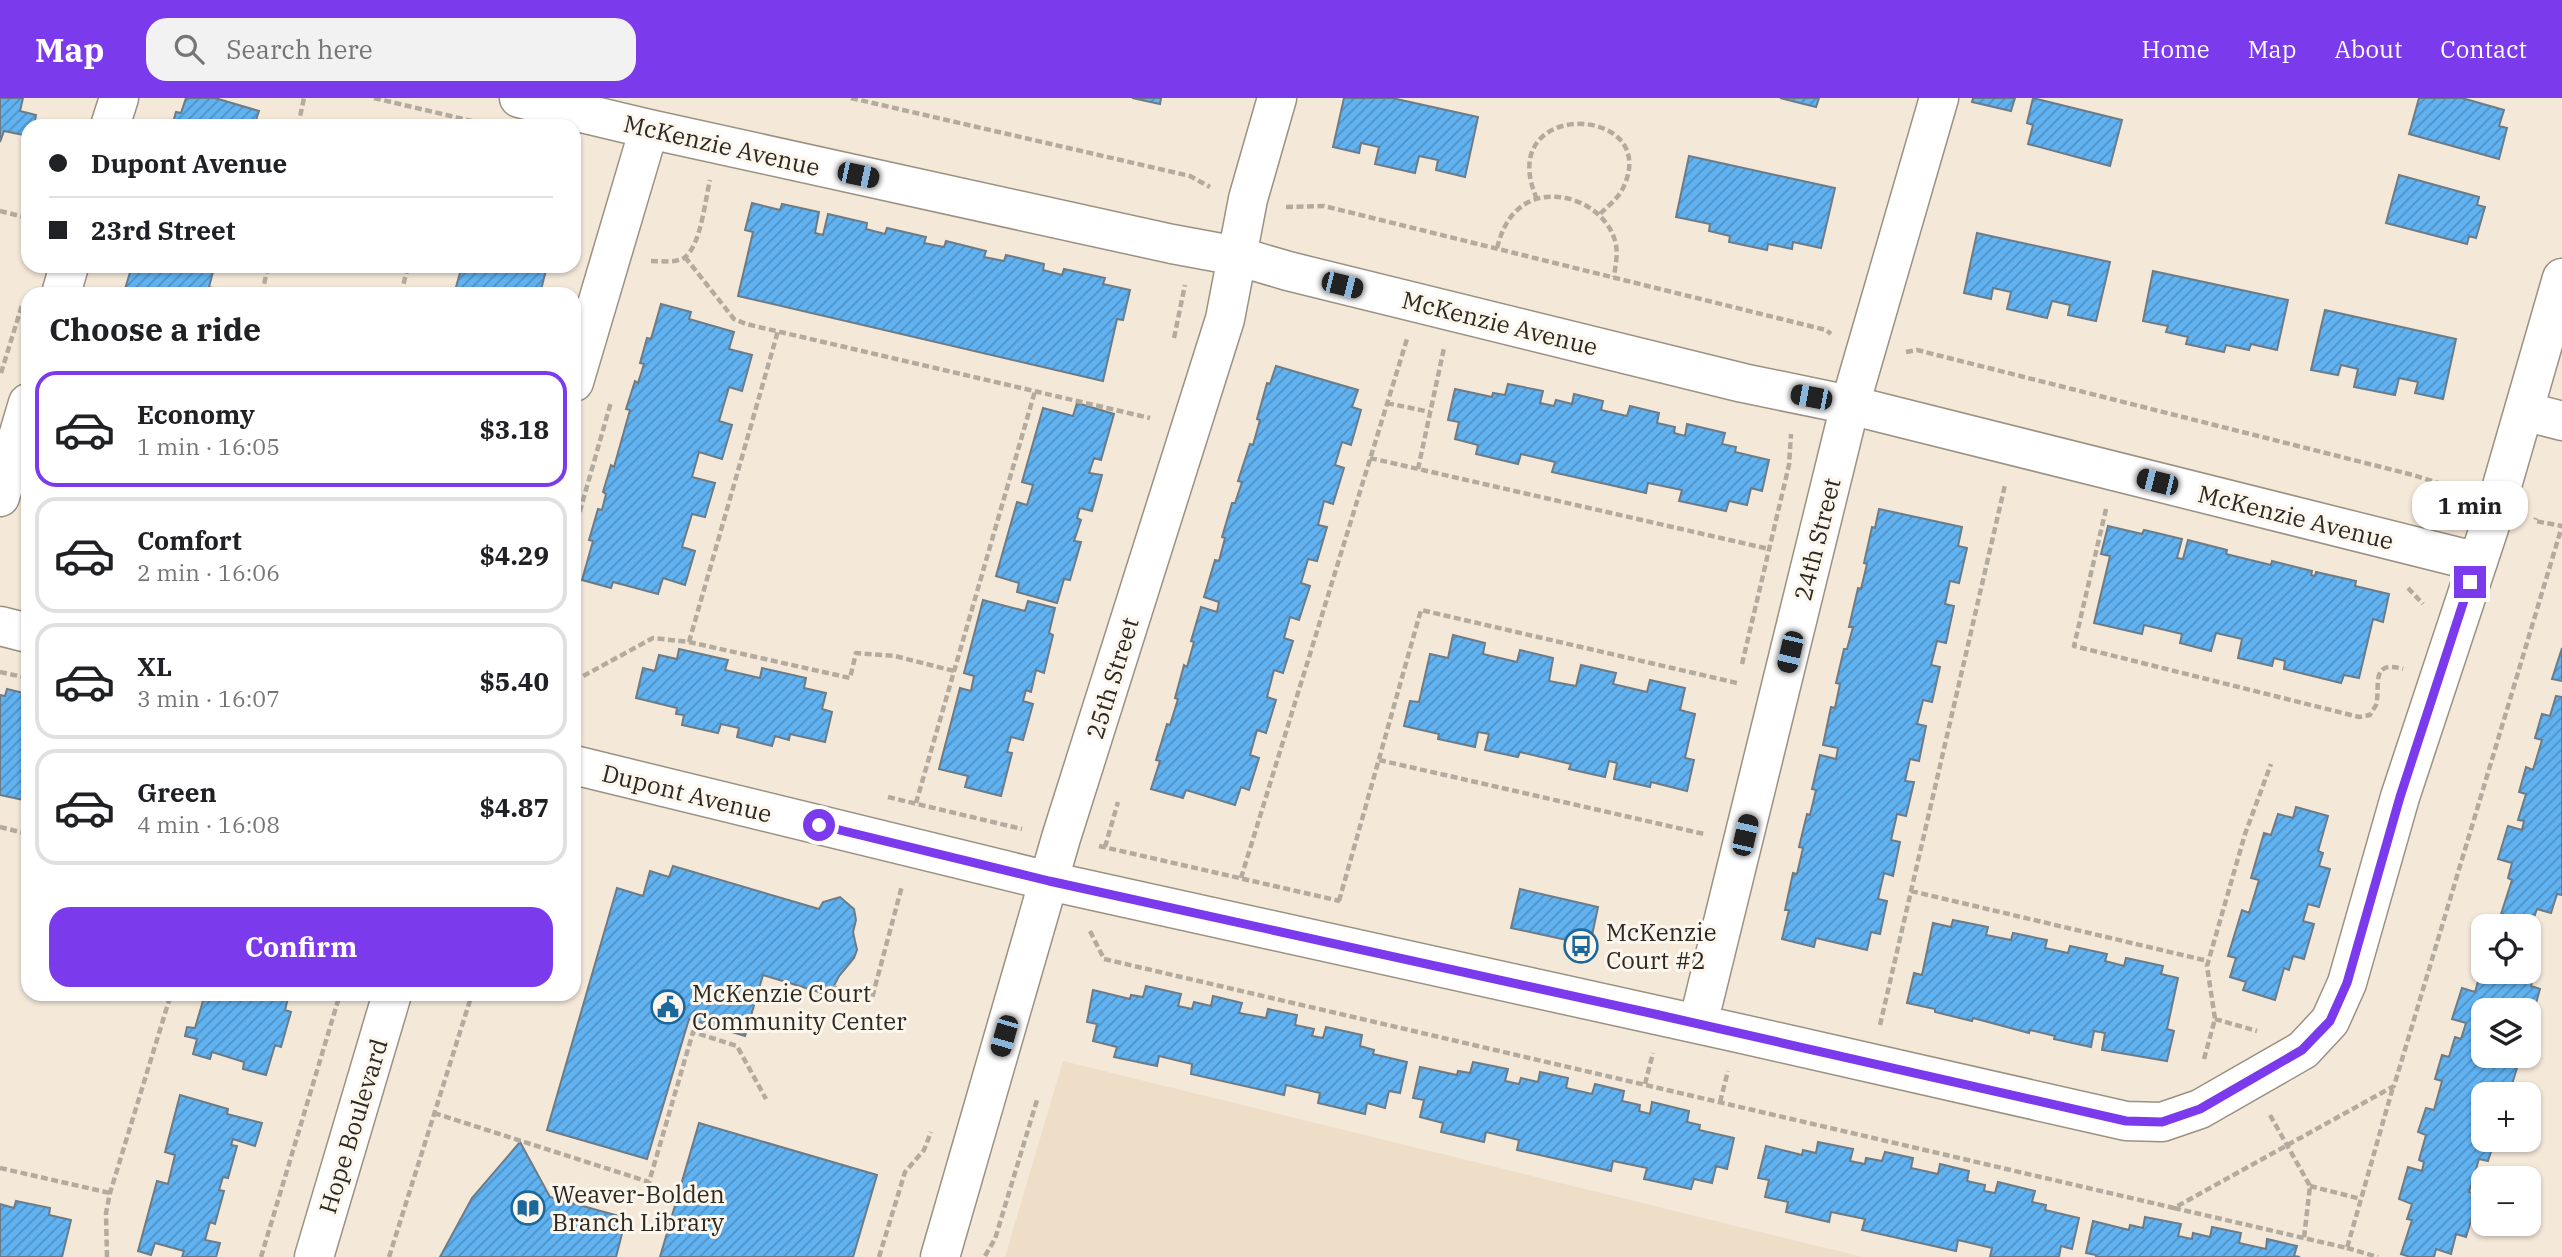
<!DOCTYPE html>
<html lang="en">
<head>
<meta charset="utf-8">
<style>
  body { margin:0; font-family:"IBM Plex Serif",serif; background:#f2f2f2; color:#202124; height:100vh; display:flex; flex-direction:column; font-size:26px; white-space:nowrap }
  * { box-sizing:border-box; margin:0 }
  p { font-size:23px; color:#757577 }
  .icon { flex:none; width:38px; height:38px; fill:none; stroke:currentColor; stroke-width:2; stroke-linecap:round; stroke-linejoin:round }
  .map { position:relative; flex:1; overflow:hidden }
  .side { position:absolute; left:21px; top:189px; width:560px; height:714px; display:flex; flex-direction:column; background:#fff; border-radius:21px; box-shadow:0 2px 5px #0004 }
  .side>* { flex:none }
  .guide { position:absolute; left:21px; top:21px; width:560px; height:154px; border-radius:21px; box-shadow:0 2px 5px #0004; display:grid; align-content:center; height:154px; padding:0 28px; background:#fff }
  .buttons { position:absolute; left:2471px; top:816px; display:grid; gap:14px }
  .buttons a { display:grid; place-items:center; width:70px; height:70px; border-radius:14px; background:#fff; box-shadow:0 2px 5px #0004; font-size:35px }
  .end { position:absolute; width:32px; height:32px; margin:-16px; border:9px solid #7c3aed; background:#fff; box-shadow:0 0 0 4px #fff }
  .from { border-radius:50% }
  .bubble { position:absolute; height:49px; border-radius:21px; background:#fff; box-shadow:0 2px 5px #0004; font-size:23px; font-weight:800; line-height:49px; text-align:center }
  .car { position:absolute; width:21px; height:42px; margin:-21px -10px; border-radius:9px; box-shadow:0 0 5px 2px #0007; background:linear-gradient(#222 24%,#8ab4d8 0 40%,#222 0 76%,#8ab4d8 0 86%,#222 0) }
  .guide b { display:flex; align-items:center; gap:24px; height:66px; font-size:26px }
  .guide b+b { border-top:2px solid #e0e0e0 }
  .guide i { width:18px; height:18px; background:#202124 }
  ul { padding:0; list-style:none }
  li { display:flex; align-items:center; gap:21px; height:116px; margin:0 14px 10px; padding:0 14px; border:4px solid #e0e0e0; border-radius:21px }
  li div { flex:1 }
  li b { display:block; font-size:26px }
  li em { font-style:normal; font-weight:800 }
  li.active { border-color:#7c3aed }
  li>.icon { width:63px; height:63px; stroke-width:1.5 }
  h2 { padding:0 28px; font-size:32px; line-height:84px }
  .cta { display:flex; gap:14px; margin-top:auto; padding:14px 28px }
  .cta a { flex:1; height:80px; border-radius:21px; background:#7c3aed; color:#fff; font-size:28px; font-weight:800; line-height:80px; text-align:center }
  header { display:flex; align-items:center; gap:42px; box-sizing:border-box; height:98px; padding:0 35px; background:#7c3aed; color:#fff }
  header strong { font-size:33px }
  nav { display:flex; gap:38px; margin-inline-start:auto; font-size:24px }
  .search { width:490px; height:63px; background:#f2f2f2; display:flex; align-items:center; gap:18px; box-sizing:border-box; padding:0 24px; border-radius:21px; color:#757577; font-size:26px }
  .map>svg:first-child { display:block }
  .built { fill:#eedec8 }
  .building { fill:url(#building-hatch); stroke:#6d7b86; stroke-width:2 }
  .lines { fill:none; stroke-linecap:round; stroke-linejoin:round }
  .minor-casing { stroke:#9b9183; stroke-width:41 }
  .path { stroke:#b4ab9f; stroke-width:4.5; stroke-dasharray:7 3.5; stroke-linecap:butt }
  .minor { stroke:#fff; stroke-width:38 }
  .route { stroke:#7c3aed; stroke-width:9 }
  .labels { text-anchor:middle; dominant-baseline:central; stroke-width:6; stroke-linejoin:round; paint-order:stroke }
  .street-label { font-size:24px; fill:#2c2822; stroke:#fdf6ed }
  .poi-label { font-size:24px; fill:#2c2822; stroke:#fdf6ed; text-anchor:start }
</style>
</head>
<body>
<header>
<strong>Map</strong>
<div class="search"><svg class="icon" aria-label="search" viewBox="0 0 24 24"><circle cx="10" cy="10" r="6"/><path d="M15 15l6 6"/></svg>Search here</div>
<nav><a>Home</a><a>Map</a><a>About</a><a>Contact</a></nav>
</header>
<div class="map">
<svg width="2562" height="1159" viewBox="0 0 2562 1159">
  <defs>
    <pattern id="building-hatch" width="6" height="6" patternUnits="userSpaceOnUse" patternTransform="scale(1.75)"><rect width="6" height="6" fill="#60b2f1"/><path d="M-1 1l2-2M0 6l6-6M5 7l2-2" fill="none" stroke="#4f91c3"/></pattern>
  </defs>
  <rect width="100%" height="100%" fill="#f4e8d9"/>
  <path class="built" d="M1063,963L1863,1159H1005Z"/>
  <path class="building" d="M0,0H23L20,13L36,17L34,28H28V38L4,33L0,44Z
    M186,0H215L259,13L254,28H172L176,14L181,15Z
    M1132,0H1161L1160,6Z
    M1344,0H1392L1478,19L1465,79L1436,72L1438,62L1419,58L1415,75L1375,66L1379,49L1361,45L1359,55L1333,49Z
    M1780,0H1819L1816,9Z
    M1973,0H2015L2011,13L1972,4Z
    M2033,0L2122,22L2110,68L2028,46L2033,27L2027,25Z
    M2419,0H2462L2504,12L2499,28L2507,30L2499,61L2409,36Z
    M1689,58L1835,90L1821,150L1793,144L1792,151L1768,146L1767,152L1729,144L1730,138L1709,133L1710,126L1676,119Z
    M2399,77L2479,99L2477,107L2485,109L2476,140L2469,138L2467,146L2386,125Z
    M752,105L780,112L782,106L819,114L815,135L823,137L828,116L867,125L866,131L885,136L887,130L926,139L924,145L944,149L946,143L986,153L984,159L1004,163L1006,157L1044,166L1043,172L1062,177L1064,171L1105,180L1103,186L1130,192L1123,222L1117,221L1103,283L738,198L753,134L745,132Z
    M1977,135L2110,164L2096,223L2068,217L2070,207L2052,203L2047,220L2007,211L2011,194L1993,190L1991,201L1964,195Z
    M132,168H223L221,172L214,170L209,189L216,191L215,196H130L124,194Z
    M462,168H483L508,174L510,168H530L546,172L540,196H454Z
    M2153,173L2288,202L2277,252L2251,246L2249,252L2226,247L2224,254L2186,246L2188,239L2166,234L2168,228L2143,223Z
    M661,206L691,214L689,221L734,234L729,251L752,257L742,293L729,289L719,323L732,327L722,361L699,354L692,379L715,385L705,419L692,416L682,449L695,453L685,487L663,480L658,496L613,484L611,490L582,482L593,443L589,442L598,411L602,412L606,396L603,394L611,367L614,369L630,312L626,311L635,283L638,285L644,266L640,265L647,240L651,241Z
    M2325,212L2456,241L2443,301L2415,295L2418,284L2399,280L2395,297L2354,289L2358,271L2341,267L2338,277L2311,272Z
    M1276,268L1358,292L1352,309L1361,312L1351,347L1342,344L1335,367L1344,370L1333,406L1324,403L1318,427L1327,429L1317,463L1308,461L1301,485L1310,488L1299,522L1290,519L1284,540L1293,543L1283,575L1274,572L1267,599L1276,602L1266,635L1257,632L1250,657L1259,660L1249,692L1241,689L1235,707L1186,692L1183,700L1151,691L1160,663L1156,662L1167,626L1170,627L1178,601L1175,600L1184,567L1187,569L1194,544L1191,543L1201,509L1217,514L1219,504L1204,499L1215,462L1219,463L1225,440L1222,439L1232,405H1235L1242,384L1238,383L1250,346L1253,347L1260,322L1257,321L1267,285L1270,286Z
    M1508,286L1543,293L1540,305L1554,308L1556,302L1572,306L1574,296L1603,303L1601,312L1627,318L1630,308L1659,315L1657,325L1675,329L1674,335L1685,338L1687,326L1725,335L1722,346L1736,349L1735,354L1769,362L1762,393L1751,390L1747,407L1729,403L1726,413L1679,403L1682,392L1648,385L1646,395L1552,374L1555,364L1521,356L1518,366L1476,356L1478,347L1455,341L1459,324L1448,322L1455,291L1492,299L1493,295L1505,297Z
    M1077,305L1114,316L1101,362L1094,360L1089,375L1102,377L1092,413L1080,410L1077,420L1081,422L1074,443L1081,444L1070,482L1064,481L1057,505L1017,494L1019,485L996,478L1017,404L1027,407L1033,387L1022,384L1043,310L1073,318Z
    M1879,411L1962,429L1958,448L1967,450L1959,485L1950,483L1945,506L1954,508L1946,545L1937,543L1931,567L1940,569L1932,604L1923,602L1917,626L1926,628L1919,663L1910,661L1905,683L1914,684L1906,718L1897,716L1891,742L1900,744L1893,778L1884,775L1878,801L1887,803L1880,836L1871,834L1867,852L1816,840L1814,849L1782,841L1789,812H1785L1793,775L1797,776L1803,750L1799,749L1807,716L1810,717L1816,692L1812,691L1820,657L1836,661L1838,650L1823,647L1831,609L1835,610L1840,586L1836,585L1844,551H1847L1853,529H1849L1858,490L1861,491L1867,466L1864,465L1872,429L1875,430Z
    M2108,428L2142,436L2144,432L2182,441L2177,460L2183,461L2188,442L2227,452L2226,456L2271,467L2272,463L2312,473L2311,477L2315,478L2316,474L2356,483L2355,488L2389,496L2383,524L2373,521L2359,580L2344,577L2341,585L2284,571L2285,563L2274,560L2272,568L2238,560L2242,541L2216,535L2211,553L2180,545L2182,536L2144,527L2142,536L2094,525L2110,458L2101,456Z
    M983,502L1025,513L1028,503L1055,510L1049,535L1053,537L1044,575L1036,572L1031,594L1026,592L1023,603L1033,606L1023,642L1011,639L1007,654L1012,655L1001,698L965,689L968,678L939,671L960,590L971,593L974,578L964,575Z
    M1453,537L1485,545L1483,556L1517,564L1520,552L1553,560L1549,583L1576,588L1581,567L1616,575L1613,586L1647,594L1650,582L1685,590L1680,612L1695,616L1685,660L1694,662L1687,693L1651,684L1650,689L1614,681L1617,665L1609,663L1605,679L1569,671L1571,666L1520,654L1518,659L1485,652L1489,636L1478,634L1475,649L1438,641L1439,636L1404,628L1410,603L1419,604L1430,556L1448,560Z
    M2562,550V583L2552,581Z
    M679,551L728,562L725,572L760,580L762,570L806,580L804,590L826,595L822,611L832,614L825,644L790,636L789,642L775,638L772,648L737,639L739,630L721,626L718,635L682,627L684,617L676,616L677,610L636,600L643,570L655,573L659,557L677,561Z
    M7,591L28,596V703L0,697V597L5,598Z
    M2556,598L2562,599V797L2557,796L2551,815L2537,811L2532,825L2501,816L2512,782L2508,780L2512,765L2498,761L2508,728L2522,732L2524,723L2518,722L2526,696L2519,694L2526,669L2533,672L2542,642L2535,640L2542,616L2550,618Z
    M2296,709L2328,718L2318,753L2323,755L2319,768L2330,771L2319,809L2308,806L2303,823L2314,826L2304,861L2293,858L2289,872L2284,870L2275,902L2243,892L2246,884L2230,879L2236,860L2228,858L2242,812L2249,815L2259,782L2251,780L2264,735L2271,737L2278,716L2293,720Z
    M673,768L819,811L823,804L840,799L854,811L856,822L853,834L857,852L854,860L839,878L829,897L763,877L745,938L689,921L647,1061L547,1032L617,790L643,798L650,773L669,779Z
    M1520,791L1598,809L1590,847L1511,830Z
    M1953,822L1988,829L1986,837L2011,842L2013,835L2047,842L2045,850L2068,855L2070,848L2107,856L2105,863L2124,868L2126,860L2163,868L2161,876L2178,880L2167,931L2174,933L2167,963L2102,952L2105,935L2094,933L2091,949L2054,941L2055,938L2030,932L2029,935L1973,920L1972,923L1935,914V911L1907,905L1914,875L1922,877L1933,825L1951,829Z
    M2529,870L2535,872L2531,888L2540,891L2529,930V912H2483V957H2510L2507,967L2517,970L2509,996H2483V1041H2495L2488,1063L2479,1061L2469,1094L2479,1097L2466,1139L2456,1136L2451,1156L2436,1151L2434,1159H2410L2401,1156L2412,1122L2407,1121L2412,1106L2399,1101L2408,1069L2422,1073L2424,1064L2419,1062L2426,1037L2418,1034L2426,1010L2434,1012L2442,983L2435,981L2442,957L2449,959L2455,939L2461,941L2466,925L2452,921L2462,890L2475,894L2479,880L2484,882L2486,873H2529Z
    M1146,888L1181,896L1178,908L1192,911L1194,904L1211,908L1213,898L1242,905L1239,915L1266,920L1268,911L1297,917L1295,927L1314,931L1312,938L1323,940L1326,929L1362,937L1360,948L1374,952L1373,956L1407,964L1400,995L1389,993L1385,1010L1367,1005L1365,1016L1318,1005L1320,995L1286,987L1284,997L1191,976L1192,966L1159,958L1157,968L1114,959L1117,949L1093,943L1097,926L1087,924L1093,892L1130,901L1131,897L1143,899Z
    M205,896H289L285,912L291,914L281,949L275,947L266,977L243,971L244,964L212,954L210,961L193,956L197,941L185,938L187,929L195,930Z
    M1473,964L1508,971L1505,983L1519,986L1521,980L1538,984L1540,974L1568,980L1566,990L1592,996L1595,986L1624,993L1622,1003L1640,1007L1639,1013L1650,1016L1652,1004L1689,1013L1687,1024L1700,1027L1699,1032L1734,1040L1727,1071L1716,1068L1712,1085L1694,1081L1691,1091L1644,1081L1647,1070L1613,1063L1611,1073L1517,1052L1519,1042L1486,1034L1484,1044L1441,1034L1443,1025L1420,1019L1424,1002L1413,1000L1420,969L1457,977L1458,973L1470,975Z
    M180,997L228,1011L227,1016L262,1025L255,1048L233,1041L231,1047L237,1048L228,1080L223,1079L219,1092L224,1093L215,1126L210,1124L205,1142L220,1145L216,1159H182L184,1153L155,1145L151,1157L138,1153L157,1083L168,1086L175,1057L165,1054Z
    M699,1025L877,1077L853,1159H660Z
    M520,1044L550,1099L626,1120L616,1159H440L472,1100Z
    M1818,1044L1853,1051L1850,1063L1865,1066L1866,1060L1882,1063L1885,1054L1913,1060L1911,1070L1938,1076L1940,1066L1969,1073L1967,1083L1985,1087L1984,1093L1995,1095L1998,1084L2035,1093L2032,1104L2046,1107L2045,1112L2079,1120L2072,1151L2061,1148L2059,1159H1990L1992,1150L1958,1142L1956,1153L1862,1132L1865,1121L1831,1114L1829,1124L1786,1114L1788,1104L1765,1099L1769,1082L1758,1080L1766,1048L1802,1057L1803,1052L1816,1055Z
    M16,1103L50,1110L49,1117L71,1122L62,1159H0V1106L14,1110Z
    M2145,1119L2181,1126L2178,1138L2192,1141L2193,1135L2210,1139L2212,1129L2241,1135L2239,1145L2266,1151L2267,1141L2297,1148L2294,1158L2300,1159H2096V1157L2086,1155L2093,1123L2129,1132L2130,1127L2143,1130Z"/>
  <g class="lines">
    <defs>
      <path id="minor" d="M519,0L649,31L1172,146L1237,158L1288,173L1743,285L1850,307L2478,464
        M110,28L119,0
        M61,196L69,168
        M574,284L649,31
        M2524,313L2562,323
        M0,399L28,305
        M0,528L28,535
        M574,667L1049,783L1738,935L2126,1023L2162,1024L2200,1011L2303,952L2330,923L2347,885L2400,699L2495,412L2562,180
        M1698,926L1850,307L1939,0
        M314,1159L392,896
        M940,1159L1061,740L1225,221L1248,101L1277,0"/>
    </defs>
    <use href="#minor" class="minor-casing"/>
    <path class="path" d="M374,0L489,27
      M851,0L1190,78L1210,89
      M298,28L304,0
      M1537,101C1492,0 1661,6 1624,88C1619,100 1608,108 1599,117
      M1286,109L1324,108L1826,232L1831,236
      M0,113L28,120
      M1497,150C1502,132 1508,117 1525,106C1558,86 1609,109 1616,147C1618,158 1615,169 1614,179
      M685,159L734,221L746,226L1150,320
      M651,163C661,163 675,165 684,160C701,148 705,102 710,82
      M262,196L268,168
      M401,196L408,168
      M1174,240L1185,187
      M1906,254L1917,252L2413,377L2457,391
      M1,275L22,207
      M1387,305L1430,314
      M1370,360L1769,451
      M1418,371L1444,250
      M2106,411L2074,548L2359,619L2370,617C2371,615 2375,609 2376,607C2381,589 2369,561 2403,571
      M2449,413L2455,390
      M574,434L611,304
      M2408,490L2423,506
      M689,544L778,233
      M1742,566L1789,367L1791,336
      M0,574L28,580
      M574,583L653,540L689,544L850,580L856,555L895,558L954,573
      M1379,662L1704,736
      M888,699L1022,731
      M916,705L1035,293
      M0,729L28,736
      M1099,748L1340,803
      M1105,749L1118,704
      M1241,780L1407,241
      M1911,793L2208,863
      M1339,803L1421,512L1737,585
      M1090,833L1104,861L2174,1110L2394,988L2562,428L2535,423L2536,420
      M833,889L872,900L902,788
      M2215,921L2257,933
      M1880,927L2005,387
      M2204,961L2215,921L2207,868L2245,736L2271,666
      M1645,986L1653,955
      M1720,1004L1728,973
      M434,1015L649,1084L693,934L737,948L766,1001
      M2270,1017L2310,1088L2304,1140
      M0,1070L110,1095
      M2310,1088L2361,1101
      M2174,1110L2347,1150L2393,989
      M2347,1150L2378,1159
      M985,1158L995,1141L1037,1002
      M107,1159L106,1115L110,1095L171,896
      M261,1159L340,896
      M389,1159L472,896
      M879,1159L905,1074L924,1052L931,1034"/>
    <use href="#minor" class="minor"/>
  </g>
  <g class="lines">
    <path class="route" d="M819,727L1049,783L1659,917L2126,1023L2162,1024L2200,1011L2302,952L2330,923L2347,885L2400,699L2470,484"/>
  </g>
  <defs>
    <symbol id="bus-ring" viewBox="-11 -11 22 22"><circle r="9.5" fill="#fdf6ed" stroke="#1d689b" stroke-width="1.5"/><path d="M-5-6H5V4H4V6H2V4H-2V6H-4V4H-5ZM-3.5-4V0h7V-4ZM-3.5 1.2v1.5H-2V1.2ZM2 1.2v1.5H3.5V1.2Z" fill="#1d689b"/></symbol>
    <symbol id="civic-ring" viewBox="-11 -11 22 22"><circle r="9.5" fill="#fdf6ed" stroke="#1d689b" stroke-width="1.5"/><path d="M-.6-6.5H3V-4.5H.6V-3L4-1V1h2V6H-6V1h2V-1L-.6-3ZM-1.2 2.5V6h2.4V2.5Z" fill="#1d689b"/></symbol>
    <symbol id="library-ring" viewBox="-11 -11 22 22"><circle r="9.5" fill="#fdf6ed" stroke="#1d689b" stroke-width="1.5"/><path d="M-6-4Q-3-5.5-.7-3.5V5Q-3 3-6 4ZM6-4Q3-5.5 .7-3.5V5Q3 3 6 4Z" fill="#1d689b"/></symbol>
  </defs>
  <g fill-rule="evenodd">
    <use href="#bus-ring" x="1562" y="829" width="38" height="38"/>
    <use href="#civic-ring" x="649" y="890" width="38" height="38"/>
    <use href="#library-ring" x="509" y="1091" width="38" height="38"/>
  </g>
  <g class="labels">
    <g class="street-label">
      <text transform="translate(722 47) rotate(13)">McKenzie Avenue</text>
      <text transform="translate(1500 225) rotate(14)">McKenzie Avenue</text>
      <text transform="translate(2296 419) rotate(14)">McKenzie Avenue</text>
      <text transform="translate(1817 441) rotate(-76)">24th Street</text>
      <text transform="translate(1112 580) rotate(-73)">25th Street</text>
      <text transform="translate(687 695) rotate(14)">Dupont Avenue</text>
      <text transform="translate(353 1028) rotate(-73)">Hope Boulevard</text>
    </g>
    <g class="poi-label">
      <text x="1606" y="834">McKenzie<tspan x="1606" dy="28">Court #2</tspan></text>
      <text x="692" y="895">McKenzie Court<tspan x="692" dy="28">Community Center</tspan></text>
      <text x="552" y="1096">Weaver-Bolden<tspan x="552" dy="28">Branch Library</tspan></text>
    </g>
  </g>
</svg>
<div class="buttons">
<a><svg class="icon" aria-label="locate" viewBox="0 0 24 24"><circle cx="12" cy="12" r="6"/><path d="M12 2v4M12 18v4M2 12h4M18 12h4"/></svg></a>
<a><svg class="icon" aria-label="layers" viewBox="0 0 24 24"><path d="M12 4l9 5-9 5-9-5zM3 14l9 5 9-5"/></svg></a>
<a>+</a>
<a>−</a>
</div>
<i class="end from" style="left:819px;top:727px"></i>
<i class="end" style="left:2470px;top:484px"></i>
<div class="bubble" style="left:2412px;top:383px;width:116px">1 min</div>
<i class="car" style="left:858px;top:77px;rotate:102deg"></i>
<i class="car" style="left:1342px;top:187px;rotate:104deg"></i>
<i class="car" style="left:1811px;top:299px;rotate:281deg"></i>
<i class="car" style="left:2157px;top:384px;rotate:284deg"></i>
<i class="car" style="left:1790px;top:554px;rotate:193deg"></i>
<i class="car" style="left:1745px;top:737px;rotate:13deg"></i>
<i class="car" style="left:1004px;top:938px;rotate:196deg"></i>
<div class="guide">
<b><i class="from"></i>Dupont Avenue</b>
<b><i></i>23rd Street</b>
</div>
<section class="side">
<h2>Choose a ride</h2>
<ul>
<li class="active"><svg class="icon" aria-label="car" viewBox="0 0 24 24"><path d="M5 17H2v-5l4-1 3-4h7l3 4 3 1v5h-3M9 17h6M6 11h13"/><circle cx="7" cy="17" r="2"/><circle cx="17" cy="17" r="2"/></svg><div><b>Economy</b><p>1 min · 16:05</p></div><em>$3.18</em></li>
<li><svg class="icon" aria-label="car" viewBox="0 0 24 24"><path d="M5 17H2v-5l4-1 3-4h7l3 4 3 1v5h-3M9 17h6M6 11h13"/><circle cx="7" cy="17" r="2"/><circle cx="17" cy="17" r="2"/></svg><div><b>Comfort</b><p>2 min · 16:06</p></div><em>$4.29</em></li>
<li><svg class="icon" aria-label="car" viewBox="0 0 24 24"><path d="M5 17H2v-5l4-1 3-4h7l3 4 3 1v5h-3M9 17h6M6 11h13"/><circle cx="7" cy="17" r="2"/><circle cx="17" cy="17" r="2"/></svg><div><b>XL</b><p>3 min · 16:07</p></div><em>$5.40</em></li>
<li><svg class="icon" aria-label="car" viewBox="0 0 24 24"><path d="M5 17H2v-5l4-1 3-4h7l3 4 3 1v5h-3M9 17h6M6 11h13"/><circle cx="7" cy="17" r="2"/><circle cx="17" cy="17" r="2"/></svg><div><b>Green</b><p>4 min · 16:08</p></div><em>$4.87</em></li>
</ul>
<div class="cta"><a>Confirm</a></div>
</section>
</div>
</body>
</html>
